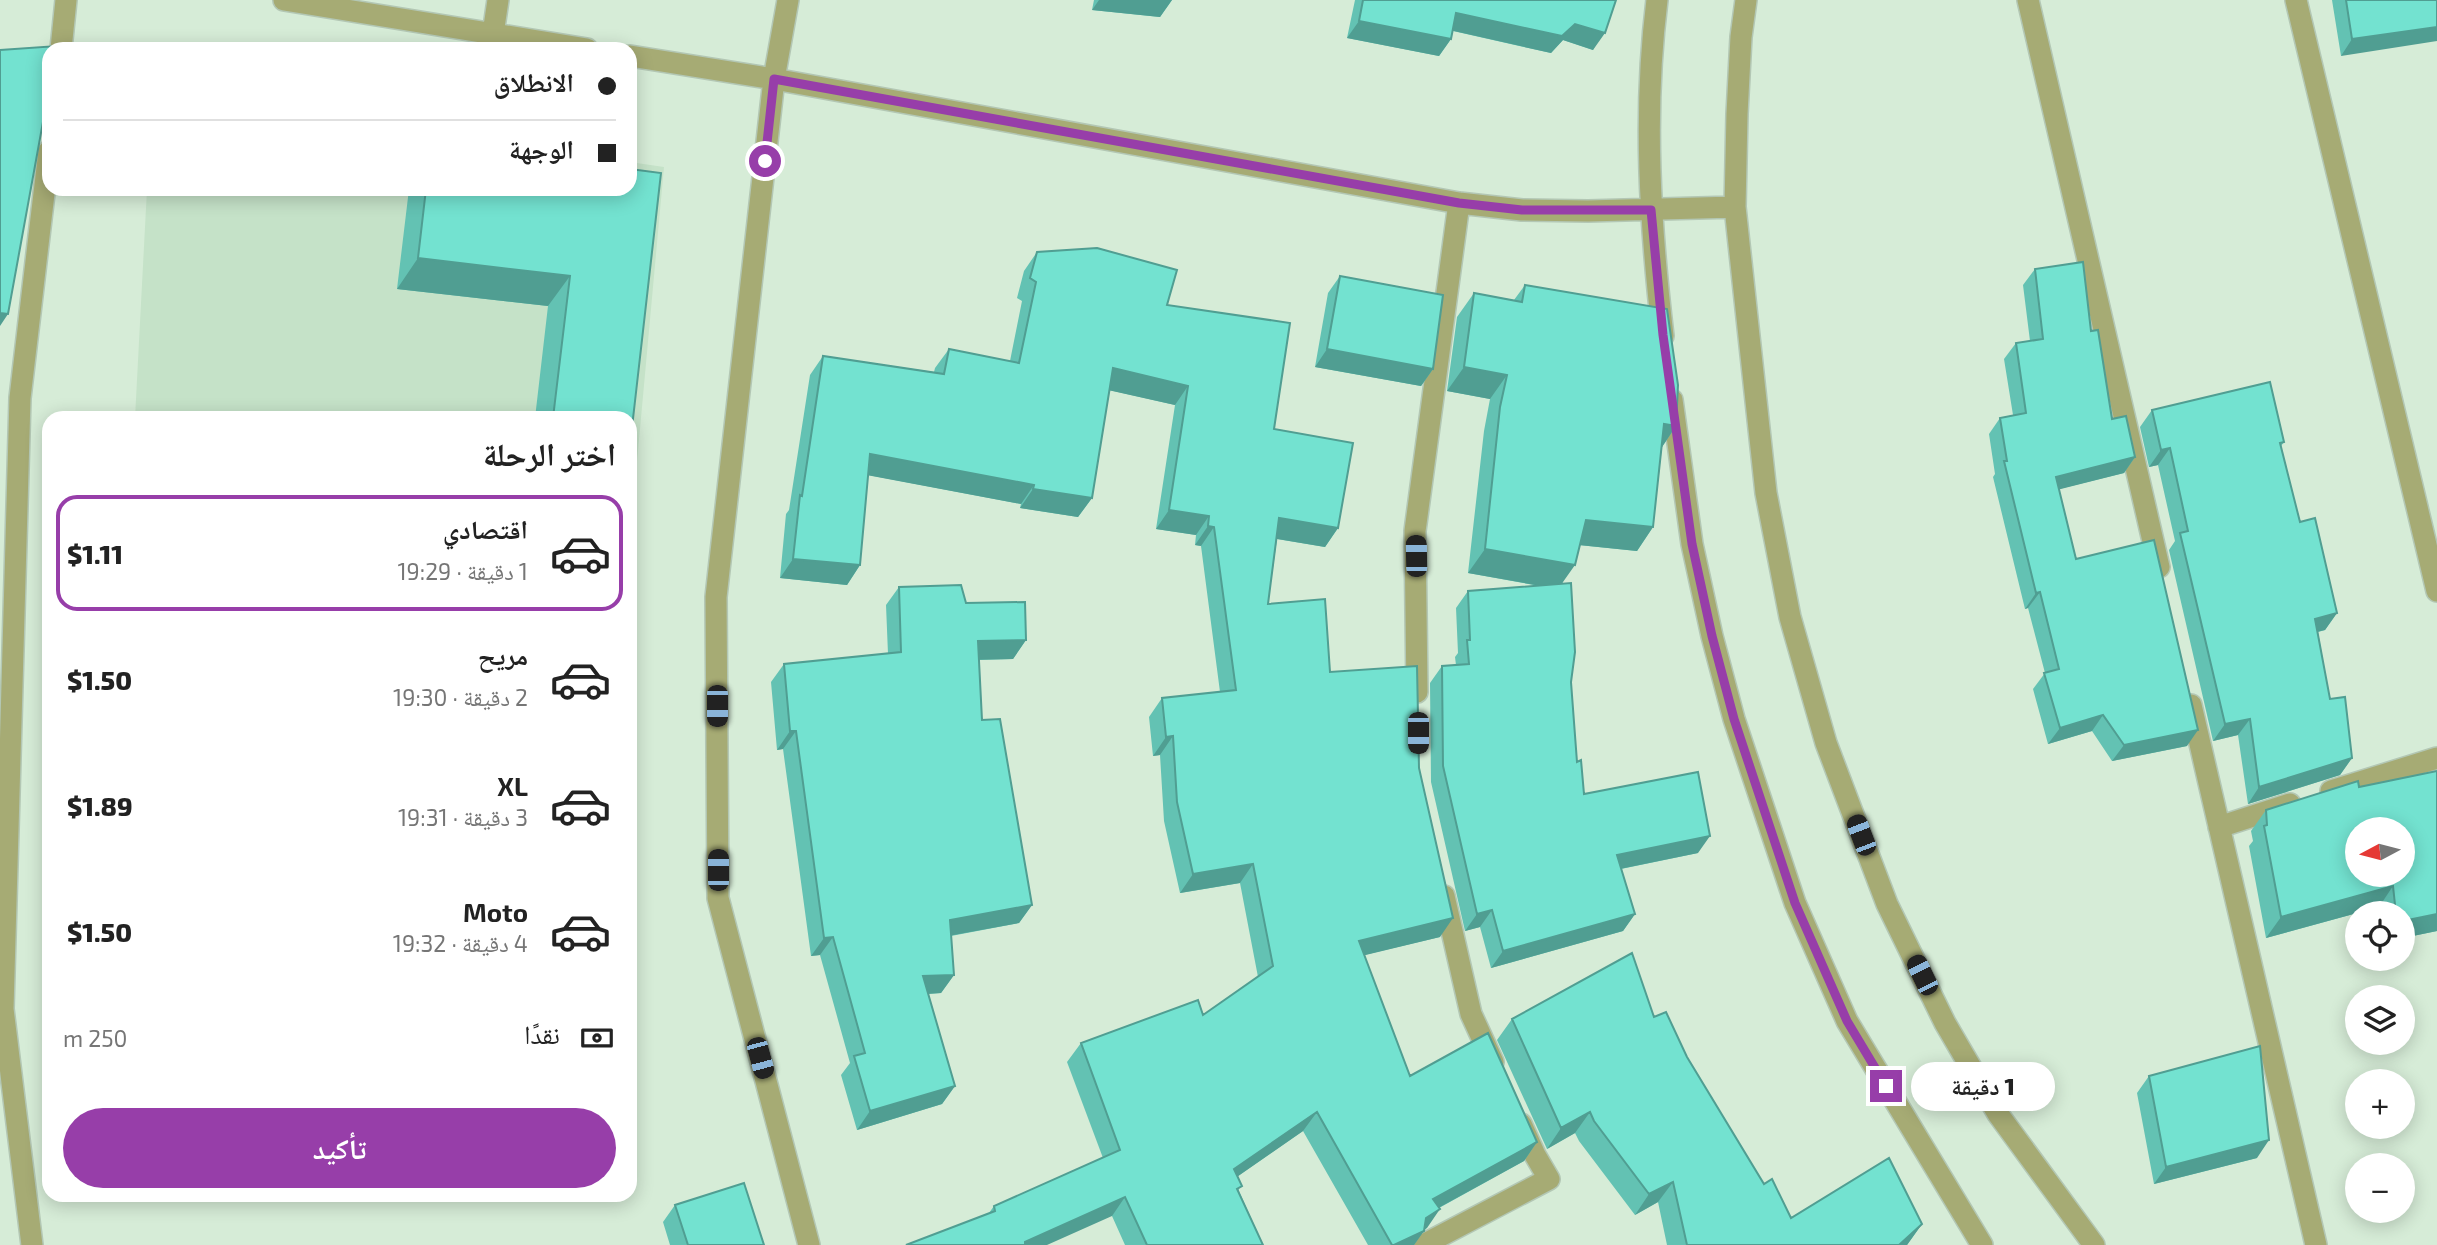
<!DOCTYPE html>
<html lang="ar">
<head>
<meta charset="utf-8">
<style>
  body { margin:0; font-family:"Exo 2","Noto Naskh Arabic",sans-serif; background:#f2f2f2; color:#222; direction:rtl; height:100vh; display:flex; flex-direction:column; font-size:26px; white-space:nowrap }
  * { box-sizing:border-box; margin:0 }
  p { font-size:23px; color:#767676 }
  .icon { flex:none; width:38px; height:38px; fill:none; stroke:currentColor; stroke-width:2; stroke-linecap:round; stroke-linejoin:round }
  .map { position:relative; flex:1; overflow:hidden; direction:ltr }
  .side { position:absolute; left:42px; top:411px; width:595px; height:791px; display:flex; flex-direction:column; background:#fff; border-radius:21px; box-shadow:0 4px 18px #0003; direction:rtl }
  .side>* { flex:none }
  .guide { position:absolute; left:42px; top:42px; width:595px; height:154px; border-radius:21px; box-shadow:0 4px 18px #0003; direction:rtl; display:grid; align-content:center; height:154px; padding:0 21px; background:#fff }
  .needle { width:46px; rotate:263deg }
  .controls { position:absolute; left:2345px; top:817px; display:grid; gap:14px }
  .controls a { display:grid; place-items:center; width:70px; height:70px; border-radius:50%; background:#fff; box-shadow:0 4px 18px #0003; font-size:35px }
  .end { position:absolute; width:32px; height:32px; margin:-16px; border:9px solid #973ea9; background:#fff; box-shadow:0 0 0 4px #fff }
  .from { border-radius:50% }
  .bubble { position:absolute; height:49px; border-radius:24px; background:#fff; box-shadow:0 4px 18px #0003; font-size:23px; font-weight:800; line-height:49px; text-align:center; direction:rtl }
  .car { position:absolute; width:21px; height:42px; margin:-21px -10px; border-radius:9px; box-shadow:0 0 5px 2px #0007; background:linear-gradient(#222 24%,#8ab4d8 0 40%,#222 0 76%,#8ab4d8 0 86%,#222 0) }
  .guide b { display:flex; align-items:center; gap:24px; height:66px; font-size:26px }
  .guide b+b { border-top:2px solid #e0e0e0 }
  .guide i { width:18px; height:18px; background:#222 }
  ul { padding:0; list-style:none }
  li { display:flex; align-items:center; gap:21px; height:116px; margin:0 14px 10px; padding:0 7px; border:4px solid transparent; border-radius:21px }
  li div { flex:1 }
  li b { display:block; font-size:26px }
  li em { font-style:normal; font-weight:800 }
  li.selected { border-color:#973ea9 }
  li>.icon { width:63px; height:63px; stroke-width:1.5 }
  h2 { padding:0 21px; font-size:32px; line-height:84px }
  .pay { display:flex; align-items:center; gap:18px; height:77px; padding:0 21px; font-size:26px }
  .pay p { margin-inline-start:auto }
  .cta { display:flex; gap:14px; margin-top:auto; padding:14px 21px }
  .cta a { flex:1; height:80px; border-radius:42px; background:#973ea9; color:#fff; font-size:28px; font-weight:800; line-height:80px; text-align:center }
  .map>svg:first-child { display:block }
  .built { fill:#c5e2c8 }
  .lines { fill:none; stroke-linecap:round; stroke-linejoin:round }
  .minor-casing { stroke:#b3c7b4; stroke-width:24 }
  .minor { stroke:#a6ab74; stroke-width:21 }
  .wall { fill:#63c2b3 }
  .shaded-wall { fill:#509e92 }
  .building { fill:#73e2d0; stroke:#509e92; stroke-width:2; fill-rule:evenodd }
  .route { stroke:#973ea9; stroke-width:9 }
</style>
</head>
<body>
<div class="map">
<svg width="2437" height="1245" viewBox="0 0 2437 1245">
  <rect width="100%" height="100%" fill="#d6ecd7"/>
  <path class="built" d="M630,162L664,167L630,538V418H135L147,189H630Z"/>
  <g class="lines">
    <defs>
      <path id="minor" d="M284,0L587,49
        M788,0L774,79L716,597L718,898L809,1245
        M1657,0C1643,112 1650,225 1663,336
        M1746,0L1741,37L1737,114L1735,207L1766,493L1790,617L1826,743L1887,904L1945,1023L1998,1114L2094,1245
        M2028,0L2159,567
        M2296,0L2437,591
        M493,34L498,0
        M61,49L66,0
        M630,56L774,79L1459,203L1522,210L1588,211L1735,207
        M1672,400L1692,544L1712,636L1734,719L1795,903L1847,1021L1982,1245
        M1417,692L1415,531L1459,203
        M2191,705L2316,1245
        M2331,791L2437,758
        M2219,827L2290,804
        M1444,896L1471,1014L1493,1062
        M32,1245L3,1009L20,398L49,151
        M1423,1245L1549,1179L1535,1155L1521,1124"/>
    </defs>
    <use href="#minor" class="minor-casing"/>
    <use href="#minor" class="minor"/>
  </g>
  <path class="wall" d="M1094,0H1172L1160,17L1092,10Z
    M1355,0H1616L1593,50L1563,40L1551,53L1453,31L1451,39L1439,56L1347,38Z
    M2332,0H2437L2341,56Z
    M409,189H630V418H535L548,306L397,289Z
    M1037,252L1167,305L1274,429L1338,528L1325,547L1277,539L1268,604L1419,768L1440,937L1364,955L1410,1076L1537,1142L1524,1161L1439,1208L1414,1245H1368L1303,1131L1238,1176L1239,1191L1263,1245H1125L1112,1216L989,1213L994,1206L1103,1158L1067,1062L1081,1043L1203,1015L1258,977L1240,883L1180,893L1164,821L1160,755L1153,756L1149,717L1162,698L1220,692L1201,546L1195,545L1196,535L1156,529L1175,405L1109,390L1092,498L1078,517L1020,508L1021,504L868,475L860,565L847,585L780,578L786,514L789,510L810,375L823,356L934,372L935,368L949,349L1010,361L1022,301L1017,298L1024,271Z
    M2035,269L2091,331L2112,419L2135,457L2124,473L2059,489L2076,559L2187,746L2112,761L2092,731L2048,744L2033,689L2045,673L2028,608L2025,609L1993,477L1995,474L1989,434L2000,418L2013,415L2004,359L2016,343L2030,341L2023,285Z
    M1340,276L1433,369L1421,386L1315,367L1328,293Z
    M1525,285L1676,426L1662,447L1653,527L1637,551L1579,545L1562,584L1577,762L1584,794L1698,853L1621,869L1635,914L1623,931L1491,968L1480,927L1465,931L1431,782L1430,683L1442,666L1456,665L1455,657L1458,653L1456,608L1468,591L1539,586L1468,573L1484,431L1490,399L1447,391L1457,317L1474,293L1514,300Z
    M2152,410L2284,442L2281,446L2300,522L2337,613L2325,630L2318,632L2330,699L2352,758L2340,775L2248,804L2238,735L2213,741L2169,550L2175,541L2158,465L2149,467L2140,427Z
    M899,587L966,603L1026,640L1013,659L979,660L982,720L1032,905L1019,923L951,936L954,975L941,993L928,994L955,1086L942,1104L857,1130L841,1075L850,1063L820,955L811,956L783,749L777,750L771,682L784,664L888,654L886,605Z
    M2437,771V931L2403,938V914H2379V907L2266,938L2249,846L2253,841L2251,831L2266,810L2359,787Z
    M1654,1017L1687,1057L1764,1184L1791,1218L1922,1224L1907,1245H1667L1658,1202L1635,1215L1579,1141L1575,1133L1547,1149L1497,1040L1512,1019Z
    M2149,1076L2257,1158L2154,1184L2137,1093Z
    M675,1205L764,1245H670L663,1222Z"/>
  <path class="shaded-wall" d="M1099,0H1172L1160,17L1092,10Z
    M1456,13L1575,24L1605,33L1593,50L1563,40L1551,53L1445,29Z
    M1359,21L1451,39L1439,56L1347,38Z
    M2437,27V41L2341,56L2352,39Z
    M418,258L570,276L548,306L397,289Z
    M0,313L8,314L0,326Z
    M1327,349L1433,369L1421,386L1315,367Z
    M1464,367L1507,375L1490,399L1447,391Z
    M1113,368L1188,386L1175,405L1099,388Z
    M1664,424L1676,426L1660,450Z
    M2170,448L2158,465L2149,467L2161,450Z
    M870,454L1034,485L1021,504L856,473Z
    M2135,457L2124,473L2045,493L2056,477Z
    M1033,489L1092,498L1078,517L1020,508Z
    M1169,510L1209,516L1196,535L1156,529Z
    M1279,518L1338,528L1325,547L1266,537Z
    M1586,520L1653,527L1637,551L1569,544Z
    M1208,526L1214,527L1201,546L1195,545Z
    M1485,549L1575,565L1558,589L1468,573Z
    M793,559L860,565L847,585L780,578Z
    M2040,592L2028,608L2025,609L2036,593Z
    M2337,613L2325,630L2304,635L2315,619Z
    M1026,640L1013,659L965,660L978,641Z
    M2103,715L2092,731L2048,744L2060,728Z
    M2250,719L2238,735L2213,741L2225,724Z
    M2198,730L2187,746L2112,761L2124,745Z
    M790,731H796L783,749L777,750Z
    M1173,736L1160,755L1153,756L1166,737Z
    M2352,758L2340,775L2248,804L2259,787Z
    M1710,836L1698,853L1605,872L1617,855Z
    M1253,864L1240,883L1180,893L1193,874Z
    M2393,886L2379,907L2266,938L2281,917Z
    M1032,905L1019,923L937,938L950,920Z
    M1492,910L1480,927L1465,931L1477,914Z
    M1635,914L1623,931L1491,968L1503,951Z
    M2437,914V931L2403,938V921Z
    M1453,918L1440,937L1345,960L1359,941Z
    M833,937L820,955L811,956L824,938Z
    M954,975L941,993L910,995L923,976Z
    M955,1086L942,1104L857,1130L870,1111Z
    M1317,1112L1303,1131L1221,1188L1234,1169Z
    M1590,1112L1575,1133L1547,1149L1561,1128Z
    M2269,1140L2257,1158L2154,1184L2166,1167Z
    M1537,1142L1524,1161L1420,1218L1433,1199Z
    M1673,1182L1658,1202L1635,1215L1649,1194Z
    M1125,1197L1112,1216L1047,1245H1022L1025,1242Z
    M1440,1209L1427,1228L1418,1234L1424,1231L1414,1245H1394L1426,1218Z
    M1922,1224L1907,1245H1899Z"/>
  <path class="building" d="M1363,0H1616L1605,33L1575,24L1562,36L1456,13L1451,39L1359,21Z
    M2346,0H2437V27L2352,39Z
    M57,46L56,49H49V89L8,314L0,313V50Z
    M630,169L661,173L630,445V418H553L570,276L418,258L426,189H630Z
    M1097,248L1177,270L1167,305L1290,323L1274,429L1353,443L1338,528L1279,518L1268,604L1325,599L1330,672L1417,666L1419,768L1453,918L1359,941L1410,1076L1488,1033L1537,1142L1433,1199L1440,1209L1426,1218L1424,1231L1394,1245H1392L1317,1112L1234,1169L1242,1186L1237,1189L1263,1245H1147L1125,1197L1025,1242V1245H906L995,1211L994,1206L1120,1150L1081,1043L1198,1000L1203,1015L1273,966L1253,864L1193,874L1177,802L1173,736L1166,737L1162,698L1236,690L1214,527L1208,526L1209,516L1169,510L1188,386L1113,368L1092,498L1033,489L1034,485L870,454L860,565L793,559L800,495L802,496L823,356L944,374L949,349L1019,363L1036,282L1030,278L1037,252Z
    M2083,262L2091,331L2098,330L2112,419L2126,416L2135,457L2056,477L2076,559L2154,540L2198,730L2124,745L2103,715L2060,728L2044,673L2059,669L2040,592L2036,593L2004,461H2007L2000,418L2026,413L2016,343L2043,339L2035,269Z
    M1340,276L1443,295L1433,369L1327,349Z
    M1525,285L1667,309L1678,385L1676,426L1664,424L1653,527L1586,520L1575,565L1485,549L1500,407L1507,375L1464,367L1474,293L1522,302Z
    M2270,382L2284,442L2280,443L2300,522L2315,518L2337,613L2315,619L2330,699L2345,697L2352,758L2259,787L2250,719L2225,724L2180,533L2188,531L2170,448L2161,450L2152,410Z
    M1571,583L1575,652L1571,682L1577,762L1581,760L1584,794L1698,772L1710,836L1617,855L1635,914L1503,951L1492,910L1477,914L1443,766L1442,666L1469,664L1467,640H1470L1468,591Z
    M961,585L966,603L1025,602L1026,640L978,641L982,720L1000,719L1032,905L950,920L954,975L923,976L955,1086L870,1111L854,1056L865,1053L833,937L824,938L796,731H790L784,664L901,652L899,587Z
    M2437,771V914L2403,921V914H2396L2393,886L2281,917L2264,826L2267,825L2266,810L2358,781L2359,787ZM2357,830H2403V875H2357Z
    M1632,953L1654,1017L1666,1012L1687,1057L1764,1184L1772,1179L1791,1218L1889,1158L1922,1224L1899,1245H1687L1673,1182L1649,1194L1594,1121L1590,1112L1561,1128L1512,1019Z
    M2260,1046L2269,1140L2166,1167L2149,1076Z
    M744,1183L764,1245H688L675,1205Z"/>
  <g class="lines">
    <path class="route" d="M765,161L774,79L1459,203L1522,210H1651L1663,335L1692,544L1712,636L1734,719L1795,903L1847,1021L1886,1086"/>
  </g>
</svg>
<div class="controls">
<a><svg class="needle" viewBox="-14 -14 28 28"><path d="M0-13l5 13h-10z" fill="#e53935"/><path d="M0 13l5-13h-10z" fill="#767676"/></svg></a>
<a><svg class="icon" aria-label="locate" viewBox="0 0 24 24"><circle cx="12" cy="12" r="6"/><path d="M12 2v4M12 18v4M2 12h4M18 12h4"/></svg></a>
<a><svg class="icon" aria-label="layers" viewBox="0 0 24 24"><path d="M12 4l9 5-9 5-9-5zM3 14l9 5 9-5"/></svg></a>
<a>+</a>
<a>−</a>
</div>
<i class="end from" style="left:765px;top:161px"></i>
<i class="end" style="left:1886px;top:1086px"></i>
<div class="bubble" style="left:1911px;top:1062px;width:144px">1 دقيقة</div>
<i class="car" style="left:1416px;top:556px;rotate:359deg"></i>
<i class="car" style="left:717px;top:706px;rotate:180deg"></i>
<i class="car" style="left:1418px;top:733px;rotate:180deg"></i>
<i class="car" style="left:1861px;top:835px;rotate:339deg"></i>
<i class="car" style="left:718px;top:870px;rotate:0deg"></i>
<i class="car" style="left:1922px;top:975px;rotate:334deg"></i>
<i class="car" style="left:760px;top:1058px;rotate:165deg"></i>
<div class="guide">
<b><i class="from"></i>الانطلاق</b>
<b><i></i>الوجهة</b>
</div>
<section class="side">
<h2>اختر الرحلة</h2>
<ul>
<li class="selected"><svg class="icon" aria-label="car" viewBox="0 0 24 24"><path d="M5 17H2v-5l4-1 3-4h7l3 4 3 1v5h-3M9 17h6M6 11h13"/><circle cx="7" cy="17" r="2"/><circle cx="17" cy="17" r="2"/></svg><div><b>اقتصادي</b><p>1 دقيقة · 19:29</p></div><em>$1.11</em></li>
<li><svg class="icon" aria-label="car" viewBox="0 0 24 24"><path d="M5 17H2v-5l4-1 3-4h7l3 4 3 1v5h-3M9 17h6M6 11h13"/><circle cx="7" cy="17" r="2"/><circle cx="17" cy="17" r="2"/></svg><div><b>مريح</b><p>2 دقيقة · 19:30</p></div><em>$1.50</em></li>
<li><svg class="icon" aria-label="car" viewBox="0 0 24 24"><path d="M5 17H2v-5l4-1 3-4h7l3 4 3 1v5h-3M9 17h6M6 11h13"/><circle cx="7" cy="17" r="2"/><circle cx="17" cy="17" r="2"/></svg><div><b>XL</b><p>3 دقيقة · 19:31</p></div><em>$1.89</em></li>
<li><svg class="icon" aria-label="car" viewBox="0 0 24 24"><path d="M5 17H2v-5l4-1 3-4h7l3 4 3 1v5h-3M9 17h6M6 11h13"/><circle cx="7" cy="17" r="2"/><circle cx="17" cy="17" r="2"/></svg><div><b>Moto</b><p>4 دقيقة · 19:32</p></div><em>$1.50</em></li>
</ul>
<div class="pay"><svg class="icon" aria-label="cash" viewBox="0 0 24 24"><path d="M3 7h18v10H3z"/><circle cx="12" cy="12" r="2"/></svg>نقدًا<p>250 m</p></div>
<div class="cta"><a>تأكيد</a></div>
</section>
</div>
</body>
</html>
